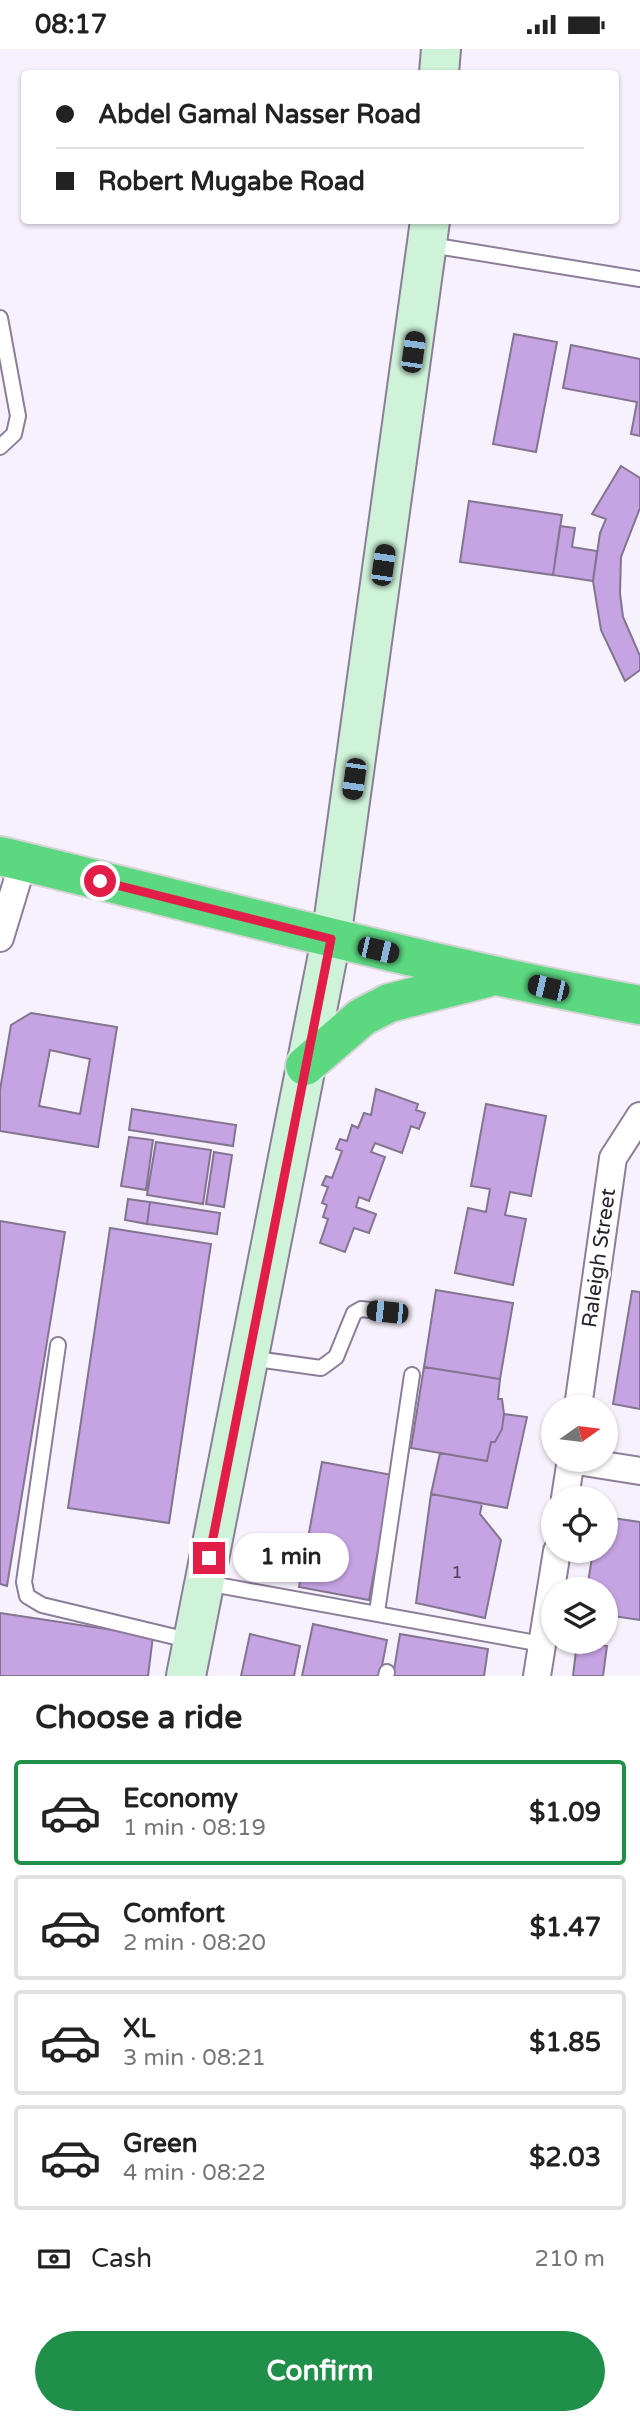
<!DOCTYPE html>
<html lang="en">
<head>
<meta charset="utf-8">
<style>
  body { margin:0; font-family:"Varela Round",sans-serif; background:#f6f6f6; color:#222; height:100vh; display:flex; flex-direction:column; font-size:26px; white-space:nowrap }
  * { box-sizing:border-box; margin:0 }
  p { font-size:23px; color:#767676 }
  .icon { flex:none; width:38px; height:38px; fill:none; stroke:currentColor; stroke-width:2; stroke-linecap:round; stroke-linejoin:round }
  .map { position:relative; height:1627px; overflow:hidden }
  .drawer { display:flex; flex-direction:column; background:#fff; flex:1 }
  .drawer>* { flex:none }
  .guide { position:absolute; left:21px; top:21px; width:598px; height:154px; border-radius:7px; box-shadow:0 2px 5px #0004; display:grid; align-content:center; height:154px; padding:0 35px; background:#fff }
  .needle { width:46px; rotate:76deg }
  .tools { position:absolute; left:541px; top:1346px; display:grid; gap:14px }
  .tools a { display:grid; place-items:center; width:77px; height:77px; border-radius:50%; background:#fff; box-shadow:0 2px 5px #0004; font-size:35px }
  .end { position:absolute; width:32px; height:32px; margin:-16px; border:9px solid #e11d48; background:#fff; box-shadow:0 0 0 4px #fff }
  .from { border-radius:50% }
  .bubble { position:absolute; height:49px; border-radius:24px; background:#fff; box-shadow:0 2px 5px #0004; font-size:23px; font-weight:800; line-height:49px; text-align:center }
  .car { position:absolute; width:21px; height:42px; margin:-21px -10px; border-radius:9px; box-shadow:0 0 5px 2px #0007; background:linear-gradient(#222 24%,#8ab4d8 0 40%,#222 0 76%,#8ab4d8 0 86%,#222 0) }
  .guide b { display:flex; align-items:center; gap:24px; height:66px; font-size:26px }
  .guide b+b { border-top:2px solid #e0e0e0 }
  .guide i { width:18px; height:18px; background:#222 }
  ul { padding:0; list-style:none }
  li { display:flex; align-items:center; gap:21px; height:105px; margin:0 14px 10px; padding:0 21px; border:4px solid #e0e0e0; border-radius:7px }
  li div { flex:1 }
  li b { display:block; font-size:26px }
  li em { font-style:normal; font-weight:800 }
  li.current { border-color:#1f8f49 }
  li>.icon { width:63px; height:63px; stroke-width:1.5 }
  h2 { padding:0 35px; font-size:32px; line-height:84px }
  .pay { display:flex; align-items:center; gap:18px; height:77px; padding:0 35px; font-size:26px }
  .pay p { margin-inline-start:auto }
  .primary-button { display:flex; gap:14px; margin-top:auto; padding:14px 35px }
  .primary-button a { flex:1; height:80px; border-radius:42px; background:#1f8f49; color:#fff; font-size:28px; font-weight:800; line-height:80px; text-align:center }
  .status { display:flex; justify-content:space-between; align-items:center; height:49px; padding:0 35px; background:#fff; direction:ltr }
  .status svg { height:19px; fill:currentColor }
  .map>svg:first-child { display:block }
  .building { fill:#c6a3e3; stroke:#83748f; stroke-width:2; fill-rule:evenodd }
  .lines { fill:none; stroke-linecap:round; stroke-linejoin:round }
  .lane-casing { stroke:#8c7d99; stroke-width:18 }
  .street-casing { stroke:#8c7d99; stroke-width:30 }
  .secondary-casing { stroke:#8c7d99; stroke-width:42 }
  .highway-casing { stroke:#d4d3d5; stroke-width:42 }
  .lane { stroke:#fff; stroke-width:14 }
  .street { stroke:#fff; stroke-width:26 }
  .secondary { stroke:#cef3d9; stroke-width:38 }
  .highway { stroke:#5cd881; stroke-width:38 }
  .route { stroke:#e11d48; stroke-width:9 }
  .labels { text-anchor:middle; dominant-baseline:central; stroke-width:5; stroke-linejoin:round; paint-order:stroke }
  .number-label { font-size:18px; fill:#50425a }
  .street-label { font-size:21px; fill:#28222d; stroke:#fff }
</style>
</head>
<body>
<div class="status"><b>08:17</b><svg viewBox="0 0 49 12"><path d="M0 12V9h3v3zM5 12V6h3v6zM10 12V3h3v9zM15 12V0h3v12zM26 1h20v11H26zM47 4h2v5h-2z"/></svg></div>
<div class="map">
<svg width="640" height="1627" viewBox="0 0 640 1627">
  <rect width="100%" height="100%" fill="#f7f1fd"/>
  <path class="building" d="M514,285L557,293L536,403L493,395Z
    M571,296L640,310V387L631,385L637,353L563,339Z
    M621,417L640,429V459L621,508L620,544L623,568L640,607V621L625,632L601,581L593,532L600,484L606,470L592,465Z
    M469,452L562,466L553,526L460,513Z
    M560,477L575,479L572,498L597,502L593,532L553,526Z
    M31,964L117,978L98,1098L0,1082V1041L11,976ZM50,1001L90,1010L80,1065L39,1057Z
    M376,1040L418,1055L416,1061L425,1064L419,1080L411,1077L402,1104L375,1094L371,1103L385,1108L369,1152L359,1148L356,1158L376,1165L369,1184L354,1179L345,1203L320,1194L328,1170L323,1168L327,1156L322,1154L328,1138L322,1136L326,1127L332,1129L342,1102L336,1100L340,1090L347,1092L352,1076L358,1079L364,1064L371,1066Z
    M486,1055L546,1067L531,1147L510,1143L505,1166L526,1170L513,1236L455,1224L468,1159L486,1163L490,1140L471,1137Z
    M132,1060L236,1076L233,1097L129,1081Z
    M129,1088L153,1091L146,1141L121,1137Z
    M156,1093L211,1101L203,1155L147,1146Z
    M214,1103L232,1106L224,1158L206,1155Z
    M128,1150L150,1153L147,1175L125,1171Z
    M150,1153L220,1164L217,1185L147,1175Z
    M0,1172L65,1183L7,1537L0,1535Z
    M110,1179L211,1195L169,1474L68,1459Z
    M436,1241L513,1254L500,1330L424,1318Z
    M632,1242L640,1243V1360L613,1355Z
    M424,1318L500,1330L498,1350H502L504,1365L502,1380L495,1393H491L487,1412L411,1399Z
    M504,1365L527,1368L507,1459L431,1445L440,1404L487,1412L491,1393H495L502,1380Z
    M322,1413L392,1426L369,1551L299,1538Z
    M431,1445L482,1454L480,1465L501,1491L485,1569L416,1554Z
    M606,1468L640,1473V1571L606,1566V1540H587L593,1502H606Z
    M0,1564L153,1587L148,1627H0Z
    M313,1575L387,1591L380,1627H302Z
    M250,1585L300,1597L294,1627H241Z
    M400,1585L488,1600L484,1627H393Z
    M577,1593L607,1597L603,1627H573Z"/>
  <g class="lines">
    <defs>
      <path id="lane" d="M430,196L640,230
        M0,269L18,367L14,385L0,398
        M58,1296L24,1533L27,1547L42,1556L192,1592
        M249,1309L321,1319L336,1308L354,1264L361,1260L387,1263
        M206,1534L542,1595
        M377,1563L412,1326
        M386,1627L387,1623"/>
      <path id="street" d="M0,889L23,813
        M578,1358L613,1109L640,1067
        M571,1411L640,1422
        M565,1449L571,1410
        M537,1627L557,1502"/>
      <path id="secondary" d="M439,24L441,0
        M186,1627L331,890L430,172"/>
      <path id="highway" d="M0,807C213,858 424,916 640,956
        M305,1017L362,968L389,954L487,929"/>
    </defs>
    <use href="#lane" class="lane-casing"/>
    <use href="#street" class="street-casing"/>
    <use href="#secondary" class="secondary-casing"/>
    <use href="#highway" class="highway-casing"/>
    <use href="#lane" class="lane"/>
    <use href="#street" class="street"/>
    <use href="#secondary" class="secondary"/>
    <use href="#highway" class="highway"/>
  </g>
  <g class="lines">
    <path class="route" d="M100,832L331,890L209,1509"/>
  </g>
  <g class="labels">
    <g class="number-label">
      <text x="457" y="1523">1</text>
    </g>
    <g class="street-label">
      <text transform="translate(599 1209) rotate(-82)">Raleigh Street</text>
    </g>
  </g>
</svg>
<div class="tools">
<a><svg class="needle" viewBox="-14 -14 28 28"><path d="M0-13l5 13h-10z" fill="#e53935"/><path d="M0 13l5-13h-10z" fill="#767676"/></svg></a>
<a><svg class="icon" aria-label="locate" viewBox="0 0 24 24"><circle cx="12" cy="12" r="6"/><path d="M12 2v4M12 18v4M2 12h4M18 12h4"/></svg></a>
<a><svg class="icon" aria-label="layers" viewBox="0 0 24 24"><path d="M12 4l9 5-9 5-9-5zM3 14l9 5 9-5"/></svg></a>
</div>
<i class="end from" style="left:100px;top:832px"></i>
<i class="end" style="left:209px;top:1509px"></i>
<div class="bubble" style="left:233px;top:1484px;width:116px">1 min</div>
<i class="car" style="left:413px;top:303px;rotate:8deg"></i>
<i class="car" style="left:383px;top:516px;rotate:8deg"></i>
<i class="car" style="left:354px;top:730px;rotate:188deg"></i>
<i class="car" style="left:378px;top:901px;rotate:103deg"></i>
<i class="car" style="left:548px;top:939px;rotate:283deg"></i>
<i class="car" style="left:387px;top:1263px;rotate:276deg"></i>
<div class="guide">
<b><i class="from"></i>Abdel Gamal Nasser Road</b>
<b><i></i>Robert Mugabe Road</b>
</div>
</div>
<section class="drawer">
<h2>Choose a ride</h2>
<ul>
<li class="current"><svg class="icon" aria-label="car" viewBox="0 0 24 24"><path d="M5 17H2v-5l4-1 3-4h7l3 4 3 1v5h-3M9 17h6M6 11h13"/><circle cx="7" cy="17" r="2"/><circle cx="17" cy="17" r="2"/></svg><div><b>Economy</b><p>1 min · 08:19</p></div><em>$1.09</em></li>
<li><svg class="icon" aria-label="car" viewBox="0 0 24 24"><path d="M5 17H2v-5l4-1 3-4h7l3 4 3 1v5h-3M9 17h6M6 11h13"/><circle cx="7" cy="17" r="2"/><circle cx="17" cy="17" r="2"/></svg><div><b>Comfort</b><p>2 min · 08:20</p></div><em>$1.47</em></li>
<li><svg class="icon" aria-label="car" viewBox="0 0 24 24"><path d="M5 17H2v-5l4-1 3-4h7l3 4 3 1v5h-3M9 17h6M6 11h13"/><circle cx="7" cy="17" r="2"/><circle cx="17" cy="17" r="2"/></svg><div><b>XL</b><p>3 min · 08:21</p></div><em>$1.85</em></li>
<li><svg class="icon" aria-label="car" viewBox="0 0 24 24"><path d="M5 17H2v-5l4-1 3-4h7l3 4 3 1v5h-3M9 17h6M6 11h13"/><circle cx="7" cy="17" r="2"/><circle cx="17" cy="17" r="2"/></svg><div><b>Green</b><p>4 min · 08:22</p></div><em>$2.03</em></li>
</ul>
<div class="pay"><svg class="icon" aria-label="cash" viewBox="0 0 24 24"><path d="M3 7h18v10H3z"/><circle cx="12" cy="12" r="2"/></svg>Cash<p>210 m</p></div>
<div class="primary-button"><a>Confirm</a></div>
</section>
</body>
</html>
